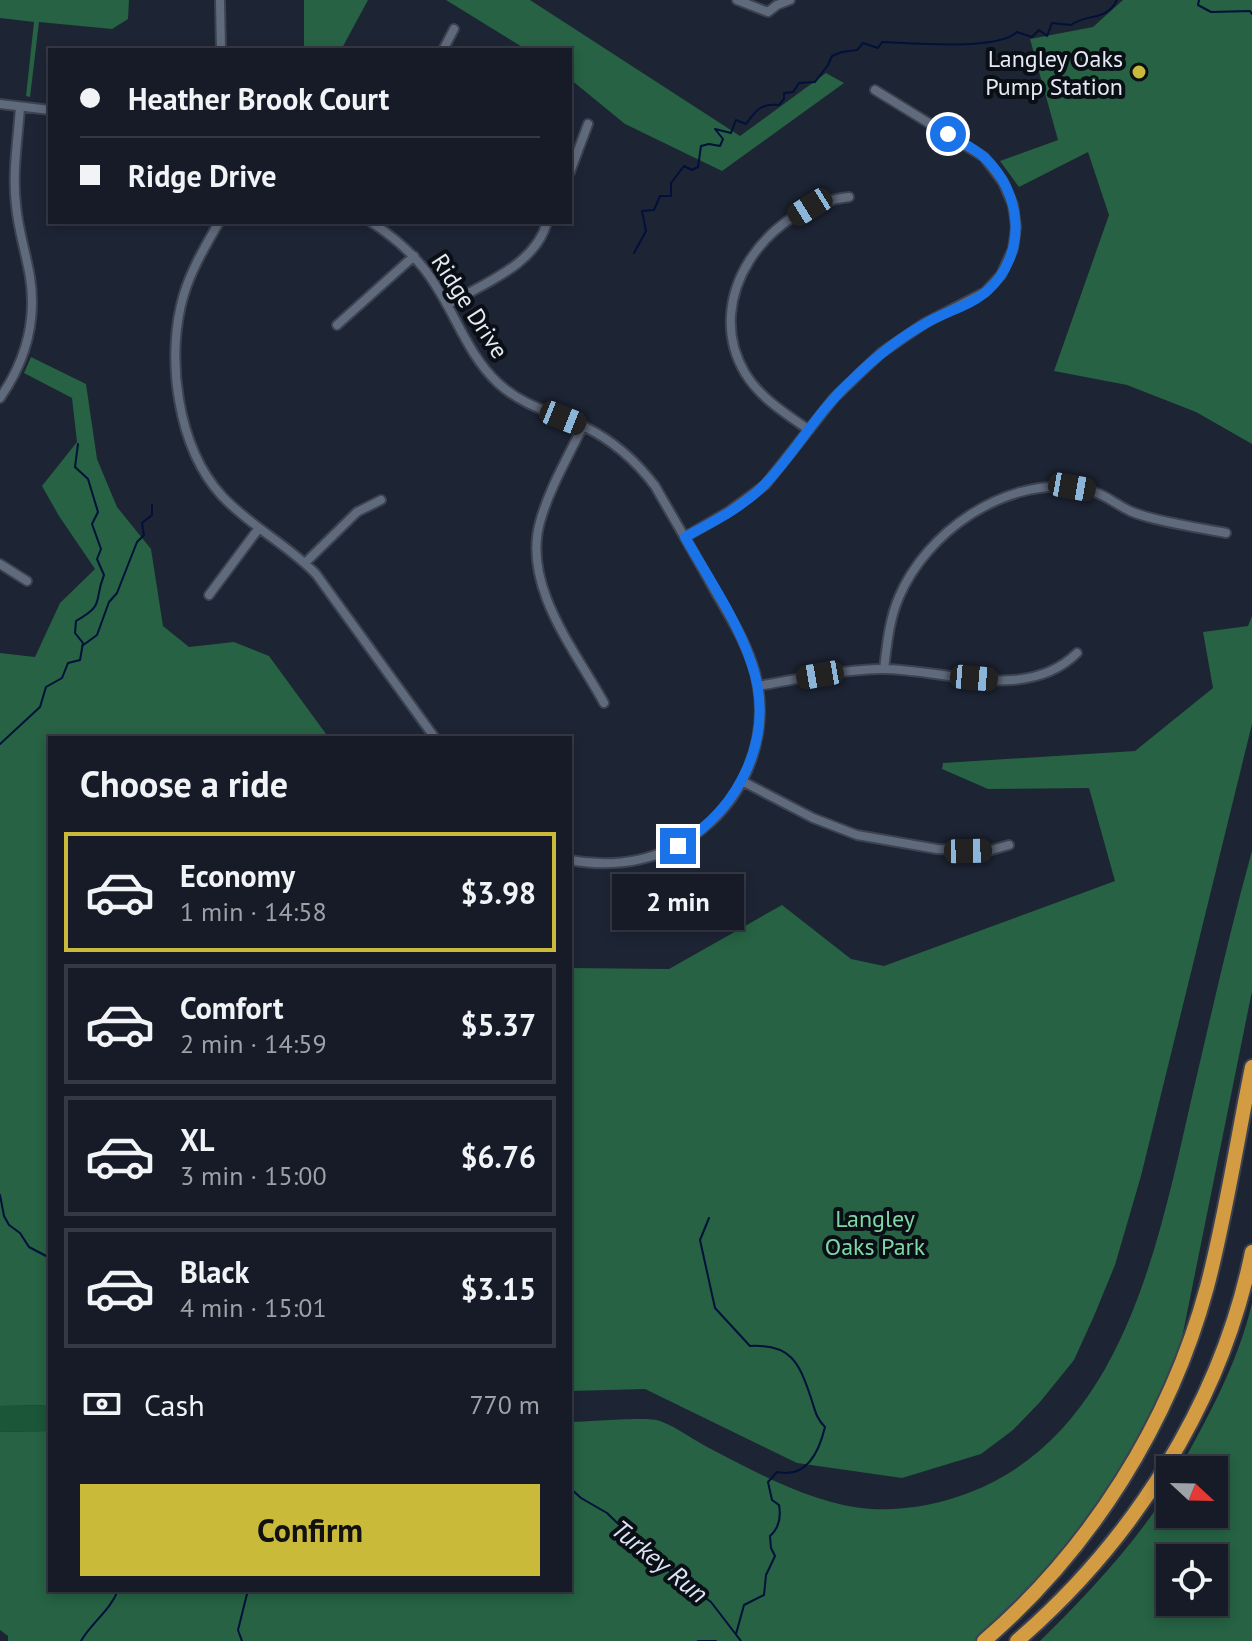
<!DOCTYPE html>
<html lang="en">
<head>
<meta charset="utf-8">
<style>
  body { margin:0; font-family:"PT Sans",sans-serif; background:#232833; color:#f1f3f6; height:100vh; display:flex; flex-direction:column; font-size:30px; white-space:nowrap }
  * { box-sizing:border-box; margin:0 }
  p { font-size:26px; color:#9ea1a7 }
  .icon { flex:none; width:44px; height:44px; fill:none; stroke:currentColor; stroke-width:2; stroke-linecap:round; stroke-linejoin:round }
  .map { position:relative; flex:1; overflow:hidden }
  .panel { position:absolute; left:48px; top:736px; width:524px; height:856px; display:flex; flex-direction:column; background:#161b27; border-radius:0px; box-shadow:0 4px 12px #0003,0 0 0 2px #353944 }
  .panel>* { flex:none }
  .guide { position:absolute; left:48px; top:48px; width:524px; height:176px; border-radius:0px; box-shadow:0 4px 12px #0003,0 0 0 2px #353944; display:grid; align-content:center; height:176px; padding:0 32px; background:#161b27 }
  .needle { width:52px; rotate:112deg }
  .controls { position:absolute; left:1156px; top:1456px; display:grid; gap:16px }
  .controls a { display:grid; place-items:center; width:72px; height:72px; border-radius:0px; background:#161b27; box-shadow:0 4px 12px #0003,0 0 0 2px #353944; font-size:40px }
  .end { position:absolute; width:36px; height:36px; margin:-18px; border:10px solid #1a73e8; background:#fff; box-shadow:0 0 0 4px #fff }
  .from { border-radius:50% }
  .bubble { position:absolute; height:56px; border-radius:0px; background:#161b27; box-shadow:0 4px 12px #0003,0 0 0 2px #353944; font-size:26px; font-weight:700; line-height:56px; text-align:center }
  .car { position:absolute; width:24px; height:48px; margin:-24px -12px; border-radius:10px; box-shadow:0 0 6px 2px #0007; background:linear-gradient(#222 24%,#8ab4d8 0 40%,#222 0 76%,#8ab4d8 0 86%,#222 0) }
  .guide b { display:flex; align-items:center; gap:28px; height:76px; font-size:30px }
  .guide b+b { border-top:2px solid #353944 }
  .guide i { width:20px; height:20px; background:#f1f3f6 }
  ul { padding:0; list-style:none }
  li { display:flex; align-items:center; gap:24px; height:120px; margin:0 16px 12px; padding:0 16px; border:4px solid #353944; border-radius:0px }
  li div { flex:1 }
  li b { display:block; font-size:30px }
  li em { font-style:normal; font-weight:700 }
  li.on { border-color:#caba3a }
  li>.icon { width:72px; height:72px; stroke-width:1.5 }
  h2 { padding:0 32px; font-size:36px; line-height:96px }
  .pay { display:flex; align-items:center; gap:20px; height:88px; padding:0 32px; font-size:30px }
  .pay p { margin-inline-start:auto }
  .primary-button { display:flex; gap:16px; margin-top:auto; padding:16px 32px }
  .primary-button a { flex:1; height:92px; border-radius:0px; background:#caba3a; color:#111; font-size:32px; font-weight:700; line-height:92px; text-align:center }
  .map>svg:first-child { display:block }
  .green { fill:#1b5639 }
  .forest { fill:#266243; fill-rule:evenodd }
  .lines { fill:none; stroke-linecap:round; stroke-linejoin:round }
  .stream { stroke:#02113a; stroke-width:2 }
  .minor-casing { stroke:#3c424f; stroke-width:12 }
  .motorway-casing { stroke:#3c424f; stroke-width:18 }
  .minor { stroke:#606a7d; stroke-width:8 }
  .motorway { stroke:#d49c42; stroke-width:14 }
  .route { stroke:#1a73e8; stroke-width:10 }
  .poi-dot { fill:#caba3a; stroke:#0a0e15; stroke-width:3 }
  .labels { text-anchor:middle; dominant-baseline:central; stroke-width:8; stroke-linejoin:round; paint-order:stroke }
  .poi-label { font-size:24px; fill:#e4e9f4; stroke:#0a0e15; text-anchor:end }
  .street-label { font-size:24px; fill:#e4e9f4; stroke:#0a0e15 }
  .park-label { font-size:24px; fill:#7fd7a6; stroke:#0a0e15 }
  .water-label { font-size:26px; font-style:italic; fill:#dbe4f3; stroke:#0a0e15 }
</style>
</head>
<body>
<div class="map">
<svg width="1252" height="1641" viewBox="0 0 1252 1641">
  <rect width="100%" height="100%" fill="#1d2434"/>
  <path class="green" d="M50,1405V1431L0,1432V1406Z"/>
  <path class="forest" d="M0,0H129L128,19L112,29L39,22L30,97L26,96L34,22L0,18Z
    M304,0H368L341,50H304Z
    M446,0H530L740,136L826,73L844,83L722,171L625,124L570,79V50H527Z
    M1123,0H1252V444L1196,412L1127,385L1054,371L1109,215L1088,152L1019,187L1000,161L1058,140L1030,39L1093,27Z
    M31,357L86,384L97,459L117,507L151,549L163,626L189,647L234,642L269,656L329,738H50V1405L0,1406V653L35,657L60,603L95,569L59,516L42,486L77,442L72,398L24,373Z
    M1252,616V724L1141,1176L1115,1265L1094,1316L1074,1360L1040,1402L1013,1430L981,1454L902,1478L797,1463L645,1389L570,1391V968L669,969L782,905L851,959L884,966L1115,881L1089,788L988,789L942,769L943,763L1135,751L1213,688L1203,632L1248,626Z
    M1252,851V991L1182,1338C1143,1456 1070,1560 975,1641H8V1636L0,1630V1432L50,1431V1590H570V1422C588,1422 647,1416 660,1421C679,1428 696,1442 713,1450C761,1475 816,1505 871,1509C905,1511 940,1504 971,1492C1126,1431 1160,1235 1193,1092C1212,1011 1230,930 1252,851Z
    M1252,1303V1641H1040C1082,1600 1142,1537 1170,1486V1514H1214V1470H1179C1208,1417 1238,1363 1252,1303ZM1170,1558H1214V1602H1170Z"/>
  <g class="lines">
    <path class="stream" d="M1199,0L1198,5L1211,12L1250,11L1252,14
      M634,253L646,231L642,211L654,210L660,196H671V183L684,166L692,170L698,167L701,146L709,144L720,146L723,139L715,129L731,133L736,120L746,124C756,110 761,103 779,105L784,99V93L793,92L799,83L815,82L828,65L832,56L842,52L857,50L863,43L878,48L882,42C912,43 997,51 1017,32L1032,37L1039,30L1047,36L1052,23L1071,25C1087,13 1106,22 1117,0
      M82,646L97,635L109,602L117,593L137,542L144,535L142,523L152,515V505
      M0,744L40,707L46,687L62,678L68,663L80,660L83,643L75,633L76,621C106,604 93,602 104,575L97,559L101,549L92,524L98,512L88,479L75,467L78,444
      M0,1195L4,1216L9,1225L20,1233L29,1247L50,1258
      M709,1218L700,1240L715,1308L750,1346C791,1344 799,1362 811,1398C815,1410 816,1418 825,1427C819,1452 807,1479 777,1472L768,1482L772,1500L779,1505C781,1516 779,1528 770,1536L771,1548L775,1556L766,1575L764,1595L744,1605L736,1634
      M570,1488L581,1498L607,1513L659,1563L711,1602L741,1641
      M81,1641C91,1623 111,1610 118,1590
      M242,1641L238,1630L248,1590
      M698,1641H716"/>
    <defs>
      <path id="minor" d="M220,0L221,50
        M737,0L768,12L777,5L790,0
        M443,50L454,29
        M0,104L50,110
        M570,172L588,124
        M219,222C206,245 192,268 184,294C165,356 177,447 222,496C250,526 288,545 316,574L435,738
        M371,222C397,239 420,259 436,286C457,318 469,356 498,383C524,407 555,413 585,427C614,441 636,461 655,486C675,521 696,556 715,591C730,617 747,643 755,673C770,730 749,793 701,830C663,860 617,869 570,860
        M447,305C482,284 536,265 547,222
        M337,325L414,256
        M0,398C25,362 37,321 30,277C26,253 18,229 16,205C12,173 18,139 20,107
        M583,426C568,457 549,489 540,522C522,586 575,650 604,703
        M809,430C785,413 760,398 745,373C700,297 769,205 849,197
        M685,537L728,512L765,485L834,398L881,353L925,323L985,292L1001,275L1013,249L1016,227L1013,205L1003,182L984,157L875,90
        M305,563L357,512L381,500
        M0,564L27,581
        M209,595L259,528
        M884,669C887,645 889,620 899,597C926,533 1003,478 1075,488C1105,492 1106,499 1130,511C1152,521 1201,528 1226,533
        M758,686C798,679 839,670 880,669C943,668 1025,704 1077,653
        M742,781L813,818L857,835L937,849L988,851L1009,845"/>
      <path id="motorway" d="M984,1641C1091,1549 1170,1423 1207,1287C1226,1215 1237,1140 1252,1067
        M1017,1641C1133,1541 1221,1403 1252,1252"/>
    </defs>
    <use href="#minor" class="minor-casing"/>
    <use href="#motorway" class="motorway-casing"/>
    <use href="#minor" class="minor"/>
    <use href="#motorway" class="motorway"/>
  </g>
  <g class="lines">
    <path class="route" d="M678,846C741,807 777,735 751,662C736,618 708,578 685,537C712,522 744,507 766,483C796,451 818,411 851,381C874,358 899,338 928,322C947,311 970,306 987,291C1028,254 1023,193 984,157C974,148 959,141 948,134"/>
  </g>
  <circle class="poi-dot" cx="1139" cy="72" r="8"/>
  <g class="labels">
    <g class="poi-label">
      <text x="1123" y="58">Langley Oaks<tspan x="1123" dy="28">Pump Station</tspan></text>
    </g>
    <g class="street-label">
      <text transform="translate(470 306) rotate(57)">Ridge Drive</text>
    </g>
    <g class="park-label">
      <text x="875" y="1218">Langley<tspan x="875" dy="28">Oaks Park</tspan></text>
    </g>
    <g class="water-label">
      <text transform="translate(660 1561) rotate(39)">Turkey Run</text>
    </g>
  </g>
</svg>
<div class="controls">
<a><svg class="needle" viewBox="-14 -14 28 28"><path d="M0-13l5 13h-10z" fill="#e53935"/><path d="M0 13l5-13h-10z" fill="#9ea1a7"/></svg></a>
<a><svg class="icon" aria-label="locate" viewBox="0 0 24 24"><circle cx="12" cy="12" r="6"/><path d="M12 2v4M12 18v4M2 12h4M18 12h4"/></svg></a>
</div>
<i class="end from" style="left:948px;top:134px"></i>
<i class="end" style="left:678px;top:846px"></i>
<div class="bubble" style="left:612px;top:874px;width:132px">2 min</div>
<i class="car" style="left:810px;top:207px;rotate:238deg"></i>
<i class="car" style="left:563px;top:418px;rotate:112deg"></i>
<i class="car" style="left:1072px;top:487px;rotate:100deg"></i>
<i class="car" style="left:820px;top:675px;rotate:260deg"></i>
<i class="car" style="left:974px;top:678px;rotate:95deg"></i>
<i class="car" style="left:968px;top:851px;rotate:89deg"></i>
<div class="guide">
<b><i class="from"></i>Heather Brook Court</b>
<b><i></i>Ridge Drive</b>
</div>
<section class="panel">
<h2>Choose a ride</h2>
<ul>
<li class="on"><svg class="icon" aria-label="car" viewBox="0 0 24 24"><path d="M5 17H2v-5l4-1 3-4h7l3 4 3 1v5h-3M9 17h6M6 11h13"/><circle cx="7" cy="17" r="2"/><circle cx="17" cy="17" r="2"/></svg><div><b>Economy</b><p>1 min · 14:58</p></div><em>$3.98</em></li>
<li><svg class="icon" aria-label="car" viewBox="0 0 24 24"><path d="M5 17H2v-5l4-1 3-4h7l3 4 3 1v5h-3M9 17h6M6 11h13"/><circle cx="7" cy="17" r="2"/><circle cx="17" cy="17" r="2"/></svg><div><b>Comfort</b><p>2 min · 14:59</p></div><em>$5.37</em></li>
<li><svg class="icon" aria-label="car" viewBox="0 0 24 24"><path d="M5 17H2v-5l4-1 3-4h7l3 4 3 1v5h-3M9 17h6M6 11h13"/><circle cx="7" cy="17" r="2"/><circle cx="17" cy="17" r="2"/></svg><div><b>XL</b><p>3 min · 15:00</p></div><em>$6.76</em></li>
<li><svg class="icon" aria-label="car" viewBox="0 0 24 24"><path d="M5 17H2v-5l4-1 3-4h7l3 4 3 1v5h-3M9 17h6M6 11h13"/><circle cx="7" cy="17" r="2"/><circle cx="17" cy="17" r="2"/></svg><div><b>Black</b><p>4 min · 15:01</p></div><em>$3.15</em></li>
</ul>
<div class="pay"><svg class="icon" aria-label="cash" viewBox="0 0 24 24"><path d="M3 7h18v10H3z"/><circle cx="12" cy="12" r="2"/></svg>Cash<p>770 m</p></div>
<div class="primary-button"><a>Confirm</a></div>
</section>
</div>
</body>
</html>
